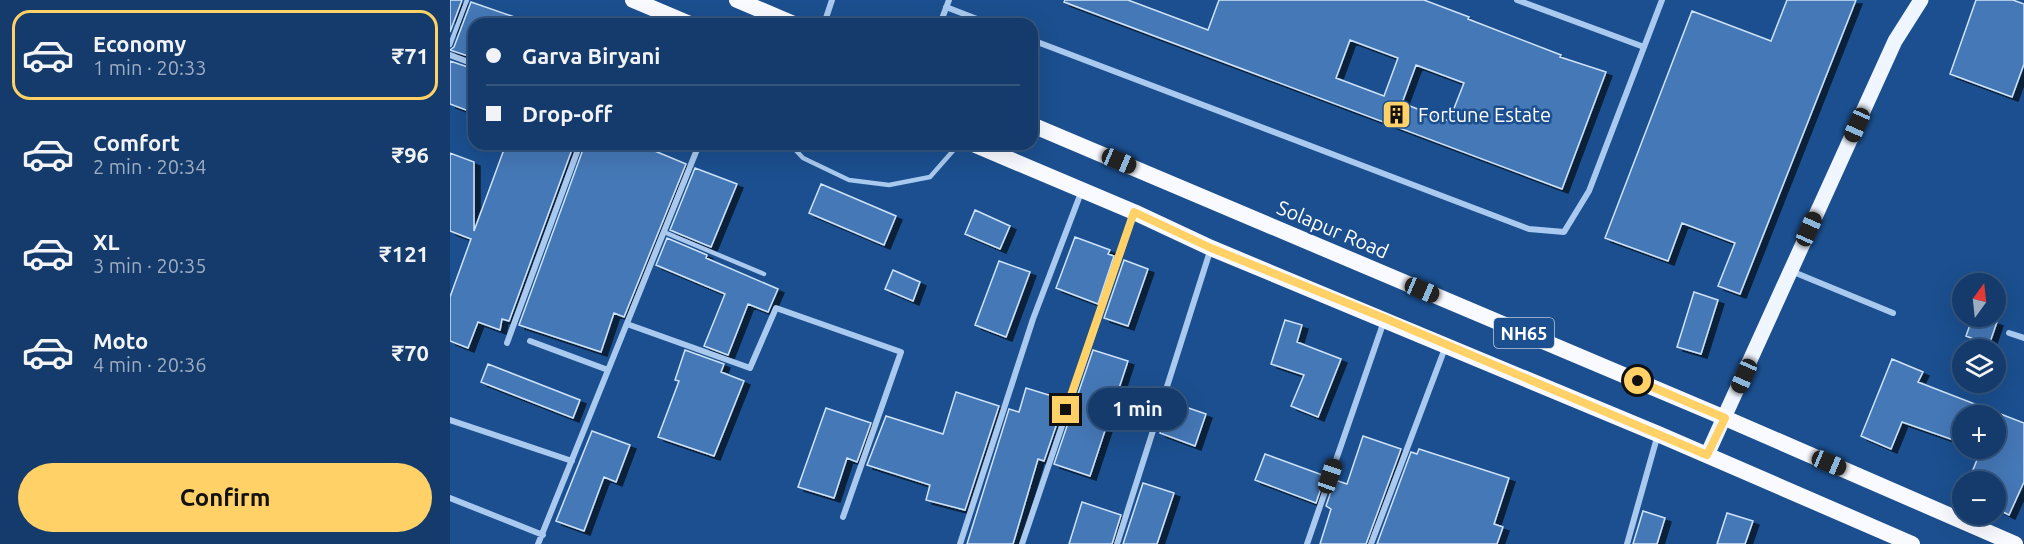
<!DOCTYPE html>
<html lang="en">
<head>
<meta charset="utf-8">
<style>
  body { margin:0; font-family:Ubuntu,sans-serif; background:#1d4271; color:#f1f3f6; height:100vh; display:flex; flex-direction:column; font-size:22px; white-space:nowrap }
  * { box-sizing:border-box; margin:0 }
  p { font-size:20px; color:#9dadc1 }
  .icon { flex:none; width:33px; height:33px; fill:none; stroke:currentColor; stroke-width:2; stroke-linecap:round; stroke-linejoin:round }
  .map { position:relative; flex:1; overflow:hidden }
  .sheet { display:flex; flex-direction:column; background:#143b6b; width:450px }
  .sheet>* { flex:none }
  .top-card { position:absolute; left:18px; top:18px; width:570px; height:132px; border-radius:18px; box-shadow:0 6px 24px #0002,0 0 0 2px #33557e; display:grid; align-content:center; height:132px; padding:0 18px; background:#143b6b }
  .needle { width:39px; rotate:15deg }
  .fabs { position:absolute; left:1502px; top:273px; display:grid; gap:12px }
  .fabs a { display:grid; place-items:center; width:54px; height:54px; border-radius:50%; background:#143b6b; box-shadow:0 6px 24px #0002,0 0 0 2px #33557e; font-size:30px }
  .end { position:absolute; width:27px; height:27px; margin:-14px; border:8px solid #ffd166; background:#111; box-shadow:0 0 0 3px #111 }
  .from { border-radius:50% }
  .bubble { position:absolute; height:42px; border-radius:21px; background:#143b6b; box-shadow:0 6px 24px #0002,0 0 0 2px #33557e; font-size:20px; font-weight:700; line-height:42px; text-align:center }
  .car { position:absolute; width:18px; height:36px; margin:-18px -9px; border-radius:8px; box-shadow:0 0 4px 2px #0007; background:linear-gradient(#222 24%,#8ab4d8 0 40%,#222 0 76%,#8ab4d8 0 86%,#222 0) }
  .top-card b { display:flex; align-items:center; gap:21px; height:57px; font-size:22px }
  .top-card b+b { border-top:2px solid #33557e }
  .top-card i { width:15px; height:15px; background:#f1f3f6 }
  ul { padding:10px 0 0; list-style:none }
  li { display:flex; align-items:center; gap:18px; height:90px; margin:0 12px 9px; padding:0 6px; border:3px solid transparent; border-radius:18px }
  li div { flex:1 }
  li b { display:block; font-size:22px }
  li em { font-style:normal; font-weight:700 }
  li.active { border-color:#ffd166 }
  li>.icon { width:54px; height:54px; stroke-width:1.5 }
  .button { display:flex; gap:12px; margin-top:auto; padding:12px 18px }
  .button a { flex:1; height:69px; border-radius:36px; background:#ffd166; color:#111; font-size:24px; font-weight:700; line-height:69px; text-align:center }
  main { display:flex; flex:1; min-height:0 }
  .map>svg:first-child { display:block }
  .building { fill:#4478b7; stroke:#cfe3fa; stroke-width:1.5; fill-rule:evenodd; filter:url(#shadow) }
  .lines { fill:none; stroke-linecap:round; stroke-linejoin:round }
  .service { stroke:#a9c9ee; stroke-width:4.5 }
  .minor { stroke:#a9c9ee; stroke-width:6 }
  .primary { stroke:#f0f6ff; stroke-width:15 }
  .trunk { stroke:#f8faff; stroke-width:16 }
  .route { stroke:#ffd166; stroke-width:8 }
  .labels { text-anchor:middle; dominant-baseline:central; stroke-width:5; stroke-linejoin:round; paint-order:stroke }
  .shield { fill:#1b4f8f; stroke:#bbcadd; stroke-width:1.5 }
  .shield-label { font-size:18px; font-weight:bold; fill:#fff }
  .poi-label { font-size:20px; fill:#fff; stroke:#1b4f8f; text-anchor:start }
  .street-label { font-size:20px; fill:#fff; stroke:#1b4f8f }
</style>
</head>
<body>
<main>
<section class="sheet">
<ul>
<li class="active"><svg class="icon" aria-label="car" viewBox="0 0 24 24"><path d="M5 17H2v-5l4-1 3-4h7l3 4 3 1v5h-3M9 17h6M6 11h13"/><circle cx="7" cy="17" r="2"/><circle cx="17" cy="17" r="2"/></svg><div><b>Economy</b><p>1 min · 20:33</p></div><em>₹71</em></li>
<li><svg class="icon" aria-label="car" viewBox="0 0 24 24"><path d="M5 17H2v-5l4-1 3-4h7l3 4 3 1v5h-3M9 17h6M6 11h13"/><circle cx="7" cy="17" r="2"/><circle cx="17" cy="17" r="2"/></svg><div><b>Comfort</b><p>2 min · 20:34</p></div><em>₹96</em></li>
<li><svg class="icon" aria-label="car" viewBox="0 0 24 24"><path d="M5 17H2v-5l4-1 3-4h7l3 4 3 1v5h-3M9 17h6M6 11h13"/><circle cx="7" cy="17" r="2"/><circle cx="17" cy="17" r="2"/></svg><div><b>XL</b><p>3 min · 20:35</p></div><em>₹121</em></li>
<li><svg class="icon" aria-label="car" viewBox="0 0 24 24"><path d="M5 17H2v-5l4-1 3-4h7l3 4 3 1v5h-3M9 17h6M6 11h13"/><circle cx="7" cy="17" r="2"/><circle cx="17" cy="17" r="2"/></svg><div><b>Moto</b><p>4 min · 20:36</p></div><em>₹70</em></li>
</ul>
<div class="button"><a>Confirm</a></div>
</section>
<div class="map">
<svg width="1574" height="544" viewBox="0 0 1574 544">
  <defs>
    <filter id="shadow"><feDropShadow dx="6" dy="4" stdDeviation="0" flood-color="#0009"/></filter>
  </defs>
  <rect width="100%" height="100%" fill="#1b4f8f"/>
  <path class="building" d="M0,0H12L0,32Z
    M615,0H678L758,30L769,0H974L1019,17L1018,19L1111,55L1110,57L1156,72L1112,189L614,2ZM900,40L948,58L934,96L886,78ZM966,65L1014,83L999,121L952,103Z
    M1337,0H1406L1290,294L1268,286L1285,243L1232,223L1218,261L1155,238L1242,11L1321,41Z
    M1526,0H1563L1574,4V64L1562,97L1500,74Z
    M21,2L76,21L75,24H24V58L0,50L4,47Z
    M0,61L24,69V113L0,104Z
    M56,144H124L59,321L52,319L50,330L28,322L18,348L0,341V297L21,239L0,231V153L24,162V231Z
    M135,144H188L236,164L174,317L164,313L151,352L69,325Z
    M245,168L287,184L261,247L220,230Z
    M371,184L446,216L434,245L359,213Z
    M525,210L560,226L550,249L515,234Z
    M625,237L660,250L658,254L664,256L648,304L606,288Z
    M217,238L257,255L256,258L328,289L318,312L298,304L278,355L254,346L275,294L206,265Z
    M674,260L698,269L678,326L654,318Z
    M549,261L580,272L556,337L525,325Z
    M443,270L470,282L463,301L435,289Z
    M1244,292L1268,300L1251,354L1227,347Z
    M1523,316H1531L1547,322L1539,345L1516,336Z
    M835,320L852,325L847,342L891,359L868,417L841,406L854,375L821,364Z
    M235,350L274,364L271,372L294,381L264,456L208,437L229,381L225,380Z
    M643,350L678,361L640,476L604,464Z
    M1442,359L1473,372L1468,382L1574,423V482L1559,515L1545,508V482H1518L1531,450L1527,448H1545V416H1512V443L1452,422L1441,449L1411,436Z
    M38,364L130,400L123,418L31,382Z
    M576,388L615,400L594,461L588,459L563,544H517L559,409L569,412Z
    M506,392L549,406L515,510L476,500L480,485L417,465L436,416L493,434Z
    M721,402L756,414L745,446L710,433Z
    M376,408L421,423L407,462L397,458L384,498L348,487Z
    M142,431L180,445L166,482L154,477L134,531L106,521Z
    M913,436L951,449L916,544H870L881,509L876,506L885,480L897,484Z
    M969,449L1059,478L1044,524L1053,527L1047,544H927L961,452L967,454Z
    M815,454L875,476L866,503L805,480Z
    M693,483L724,493L707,544H673Z
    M632,502L671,515L662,544H619Z
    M1193,511L1215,518L1207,544H1183Z
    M1277,513L1303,521L1295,544H1267Z"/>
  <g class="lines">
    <path class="service" d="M0,45L17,0
      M340,144L353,158L399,180L439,185L480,177L509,144
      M214,232L314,274"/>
    <path class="minor" d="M1067,0L1194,47
      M496,7L540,24
      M374,24L382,0
      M490,24L499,0
      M582,40L1079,229L1114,232L1139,191L1212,0
      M0,55L24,64
      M1341,271L1443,313
      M177,324L300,368L326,308L451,352L393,517
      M1559,333L1574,338
      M80,341L158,370
      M57,343L130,144
      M0,420L122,461
      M0,498L93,535
      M88,544L248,147
      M510,544L583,319L632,190
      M572,544L684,213
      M667,544L761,248
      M857,544L934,321
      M921,544L995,348
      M1177,544L1208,434"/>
    <path class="primary" d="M1257,455L1445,41L1471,0"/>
    <path class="trunk" d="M183,0L240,24
      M287,0L344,24
      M582,125L1275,418L1565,544
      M523,144L684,212L761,248L1208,434L1462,544"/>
  </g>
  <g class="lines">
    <path class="route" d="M616,410L684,212L761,248L934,318L1257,455L1275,418L1188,381"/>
  </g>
  <defs>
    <symbol id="building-square" viewBox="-11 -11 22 22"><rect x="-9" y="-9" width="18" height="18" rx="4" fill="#ffd166" stroke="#1b4f8f"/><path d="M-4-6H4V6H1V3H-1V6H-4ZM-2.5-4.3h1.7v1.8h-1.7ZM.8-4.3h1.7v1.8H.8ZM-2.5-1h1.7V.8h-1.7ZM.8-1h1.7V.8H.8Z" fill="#111"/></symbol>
  </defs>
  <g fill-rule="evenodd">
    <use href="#building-square" x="930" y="98" width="33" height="33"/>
  </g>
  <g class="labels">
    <rect class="shield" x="1044" y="318" width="60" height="30" rx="4.5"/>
    <g class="shield-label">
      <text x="1074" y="333">NH65</text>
    </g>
    <g class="poi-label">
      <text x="968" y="114">Fortune Estate</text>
    </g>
    <g class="street-label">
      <text transform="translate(883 229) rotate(23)">Solapur Road</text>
    </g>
  </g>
</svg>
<div class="fabs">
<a><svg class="needle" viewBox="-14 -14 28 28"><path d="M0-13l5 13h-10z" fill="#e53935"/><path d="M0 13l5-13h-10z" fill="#9dadc1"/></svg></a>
<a><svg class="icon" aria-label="layers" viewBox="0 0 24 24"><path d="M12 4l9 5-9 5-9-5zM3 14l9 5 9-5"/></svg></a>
<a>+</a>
<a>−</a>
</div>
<i class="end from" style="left:1188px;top:381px"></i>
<i class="end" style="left:616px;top:410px"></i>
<div class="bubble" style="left:638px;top:388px;width:99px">1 min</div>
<i class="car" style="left:1407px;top:125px;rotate:204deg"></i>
<i class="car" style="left:669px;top:161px;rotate:113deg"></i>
<i class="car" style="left:1359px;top:229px;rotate:24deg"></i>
<i class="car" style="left:972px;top:290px;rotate:113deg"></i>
<i class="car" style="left:1294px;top:376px;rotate:204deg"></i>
<i class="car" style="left:1379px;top:463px;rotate:113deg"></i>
<i class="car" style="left:880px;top:476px;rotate:19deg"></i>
<div class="top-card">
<b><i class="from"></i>Garva Biryani</b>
<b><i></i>Drop-off</b>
</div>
</div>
</main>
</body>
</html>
